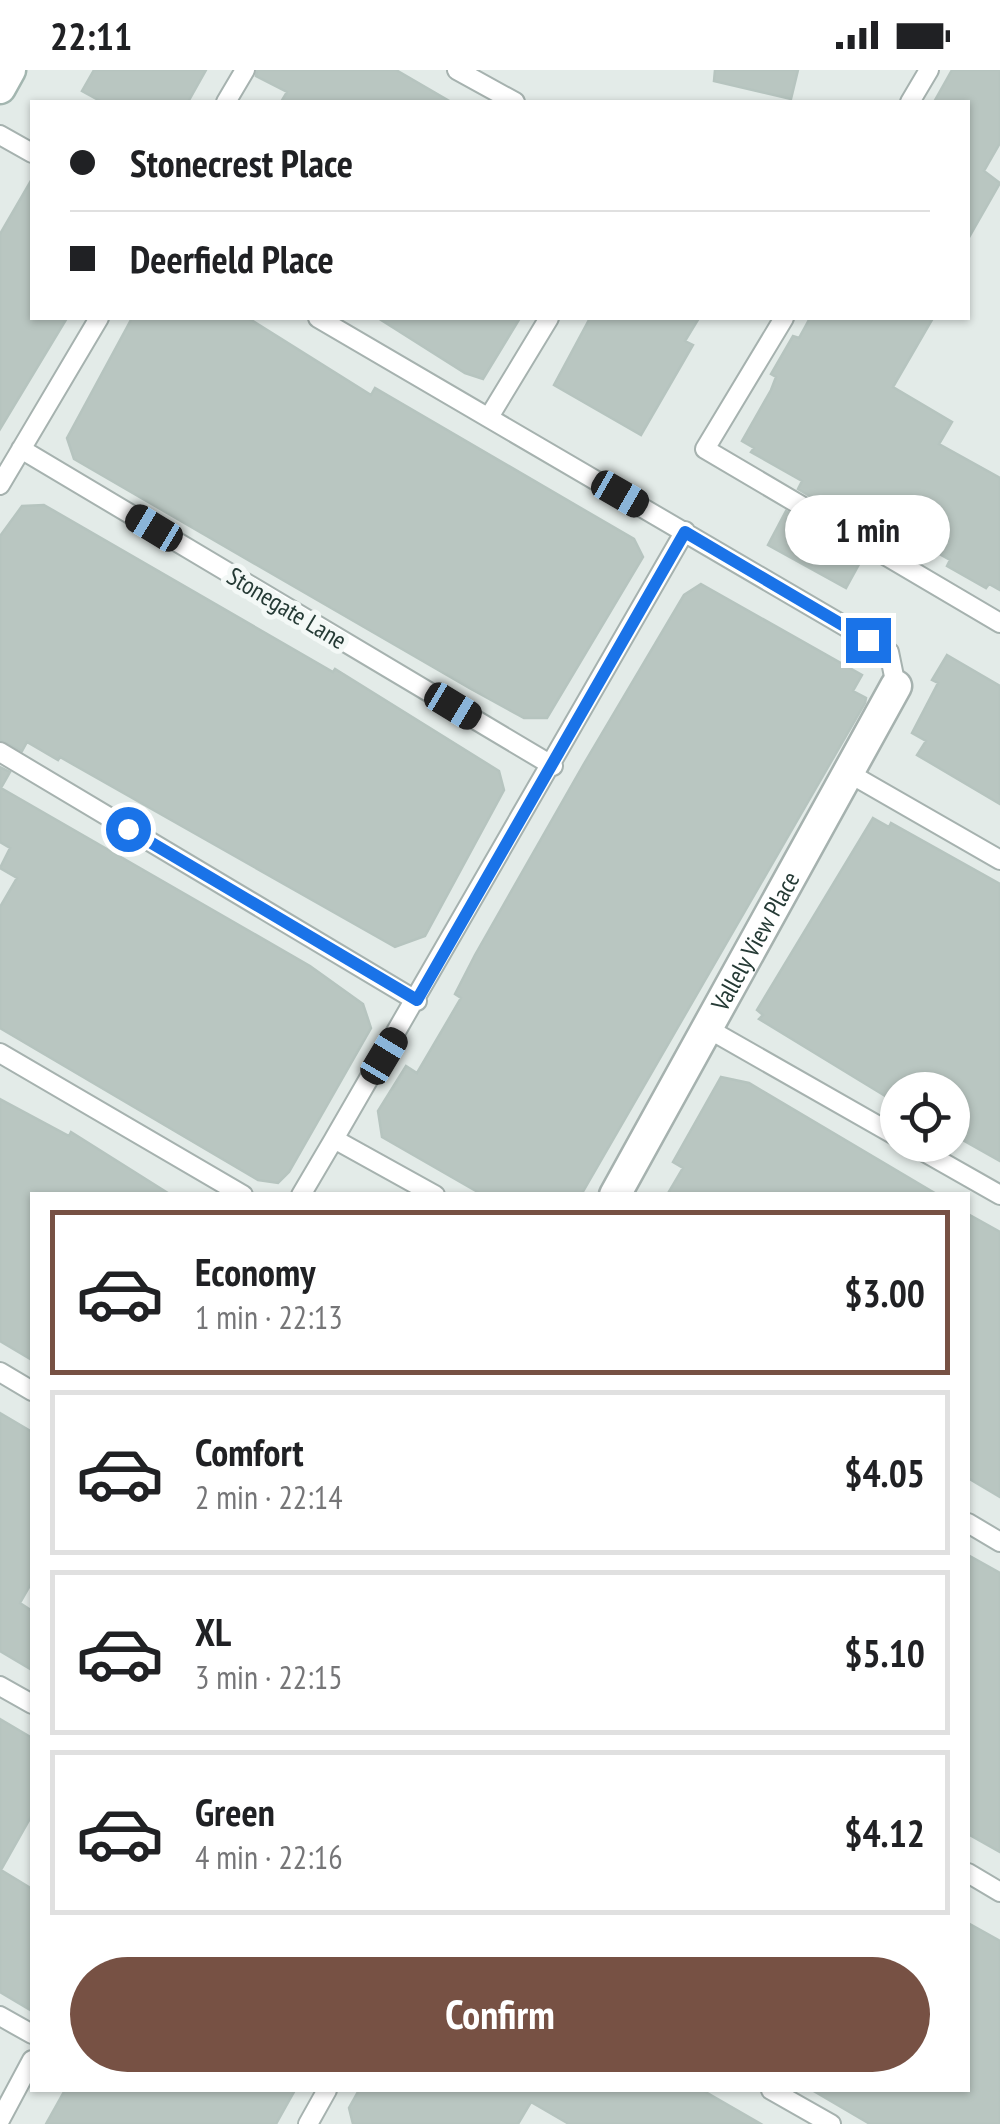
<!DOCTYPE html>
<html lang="en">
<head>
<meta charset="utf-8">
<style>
  body { margin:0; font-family:"PT Sans Narrow",sans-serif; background:#f6f6f6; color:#202124; height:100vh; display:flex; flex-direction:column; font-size:38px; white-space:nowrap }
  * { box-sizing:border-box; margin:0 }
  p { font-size:32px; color:#757577 }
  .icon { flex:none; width:55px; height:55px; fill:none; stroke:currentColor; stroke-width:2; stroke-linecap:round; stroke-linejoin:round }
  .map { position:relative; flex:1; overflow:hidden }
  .details { position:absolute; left:30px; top:1122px; width:940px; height:900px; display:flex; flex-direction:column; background:#fff; border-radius:0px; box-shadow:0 2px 8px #0004 }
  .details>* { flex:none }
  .guide { position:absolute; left:30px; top:30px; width:940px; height:220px; border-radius:0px; box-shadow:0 2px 8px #0004; display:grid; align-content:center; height:220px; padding:0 40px; background:#fff }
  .controls { position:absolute; left:880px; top:1002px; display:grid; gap:20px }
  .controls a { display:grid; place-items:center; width:90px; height:90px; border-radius:50%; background:#fff; box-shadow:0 2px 8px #0004; font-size:50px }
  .end { position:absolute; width:45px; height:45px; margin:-22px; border:12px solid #1a73e8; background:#fff; box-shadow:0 0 0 5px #fff }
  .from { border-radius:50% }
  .bubble { position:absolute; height:70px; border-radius:35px; background:#fff; box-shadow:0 2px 8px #0004; font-size:32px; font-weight:600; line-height:70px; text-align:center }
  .car { position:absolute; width:30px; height:60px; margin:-30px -15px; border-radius:12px; box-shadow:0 0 8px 2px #0007; background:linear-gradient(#222 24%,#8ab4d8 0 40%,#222 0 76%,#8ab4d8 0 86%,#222 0) }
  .guide b { display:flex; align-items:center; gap:35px; height:95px; font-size:38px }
  .guide b+b { border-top:2px solid #e0e0e0 }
  .guide i { width:25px; height:25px; background:#202124 }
  ul { padding:18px 0 0; list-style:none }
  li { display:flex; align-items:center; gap:30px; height:165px; margin:0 20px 15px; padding:0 20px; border:5px solid #e0e0e0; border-radius:0px }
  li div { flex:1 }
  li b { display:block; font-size:38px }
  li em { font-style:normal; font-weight:600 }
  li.current { border-color:#775144 }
  li>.icon { width:90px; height:90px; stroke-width:1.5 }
  .button { display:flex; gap:20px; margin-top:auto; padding:20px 40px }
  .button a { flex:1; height:115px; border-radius:60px; background:#775144; color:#fff; font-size:40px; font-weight:600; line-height:115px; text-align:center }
  .status { display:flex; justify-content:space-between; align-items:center; height:70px; padding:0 50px; background:#fff; direction:ltr }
  .status svg { height:28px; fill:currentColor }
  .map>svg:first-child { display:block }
  .building { fill:#b9c6c1; stroke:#b6c4bf; stroke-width:2.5 }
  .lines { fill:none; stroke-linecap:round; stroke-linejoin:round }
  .lane-casing { stroke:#a6b2af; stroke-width:22 }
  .street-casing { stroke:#a6b2af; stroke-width:35 }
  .secondary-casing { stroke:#a3b6b0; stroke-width:35 }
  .lane { stroke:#fff; stroke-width:18 }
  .street { stroke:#fff; stroke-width:30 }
  .secondary { stroke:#fff; stroke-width:30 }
  .route { stroke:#1a73e8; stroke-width:12 }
  .labels { text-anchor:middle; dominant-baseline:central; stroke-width:10; stroke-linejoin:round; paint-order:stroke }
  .street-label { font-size:25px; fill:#253a35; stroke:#f3f8f6 }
</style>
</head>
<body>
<div class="status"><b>22:11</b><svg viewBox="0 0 49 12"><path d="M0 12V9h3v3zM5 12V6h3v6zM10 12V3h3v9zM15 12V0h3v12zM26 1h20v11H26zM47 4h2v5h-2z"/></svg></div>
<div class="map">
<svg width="1000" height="2054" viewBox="0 0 1000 2054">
  <rect width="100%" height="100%" fill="#e3ebe8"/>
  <path class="building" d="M94,0H206L188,32H102L82,21Z
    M257,0H396L451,32H281L287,22L256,6Z
    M715,0H798L791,29L714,11Z
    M952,0H1000V73L984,101L1000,113L968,169V32H934Z
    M32,109V248H67L0,359V164Z
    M132,248H248L371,325L375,318L634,469L643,487L547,648H524L471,619L74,389L67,368Z
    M378,248H520L483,309L465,303Z
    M590,248H699L685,271L693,275L641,365L554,315Z
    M810,248H933L893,317L952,352L939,374L1000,408V520L989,514L986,518L947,496L950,490L882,452L875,465L798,419L802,411L751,382L754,378L742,371L771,320L776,307L771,304L793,266L799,268Z
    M44,435L333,602L335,599L499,701L504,720L425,866L395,877L60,687L58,690L27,672L22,681L0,670V466L22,436Z
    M786,441L863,487L846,518L768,475Z
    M701,514L862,605L853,621L866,628L865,633L581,1125H483L382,1067L378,1041L406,996L417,1003L461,928L455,924L475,885L585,692L684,525Z
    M947,585L1000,616V734L917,685L926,671L912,663L938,613L932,610Z
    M0,697L10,702L1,718L310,896L363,934L371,958L289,1102L278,1113L258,1110L0,958V837L17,808L0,798L10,778L0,772Z
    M873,748L889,757L891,753L1000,814V1091L952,1064V1020H898L890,1029L759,949L763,945L757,940Z
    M721,1007L749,1013L938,1125H667L683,1098L673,1092Z
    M0,1029L69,1066L71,1062L171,1125H32V1290L0,1271Z
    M968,1144L1000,1162V1427L968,1408Z
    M0,1343L32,1362V1512L20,1533L32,1541V1600L0,1581Z
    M968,1485L1000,1503V1782L968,1764Z
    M0,1649L32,1668V1745L1,1800L32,1819V1941L0,1922Z
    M968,1853L1000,1871V2054H870L812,2020H968Z
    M65,2020H295L276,2054H46Z
    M359,2020H702L761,2054H569L531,2032L518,2054H353L349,2038Z"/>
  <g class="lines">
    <defs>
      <path id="lane" d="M457,0L515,32
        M226,32L245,0
        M910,32L929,0
        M0,65L32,83
        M318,248L889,582L896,616
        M784,248L705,379L1000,553
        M489,347L549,248
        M21,379L553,696
        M0,415L99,248
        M0,682L417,931
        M847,702L1000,790
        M705,957L898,1067
        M0,983L243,1125
        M334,1069L685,461
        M912,1075L1000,1125
        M301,1125L334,1069L435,1125
        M0,1302L32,1321
        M968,1453L1000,1472
        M0,1616L32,1634
        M968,1803L1000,1822
        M0,1946L32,1964
        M771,2020L831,2054
        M0,2050L32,1990
        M308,2054L327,2020"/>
      <g id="street">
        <path id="s1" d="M615,1125L896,616"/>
      </g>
      <path id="secondary" d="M0,18L10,0"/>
    </defs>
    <use href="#lane" class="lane-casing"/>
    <use href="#street" class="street-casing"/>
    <use href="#secondary" class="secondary-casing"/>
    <use href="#lane" class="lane"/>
    <use href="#street" class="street"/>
    <use href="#secondary" class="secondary"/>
  </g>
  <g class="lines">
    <path class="route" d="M128,759L417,930L685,462L868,570"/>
  </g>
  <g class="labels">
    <g class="street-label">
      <text transform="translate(287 538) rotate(31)">Stonegate Lane</text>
      <text stroke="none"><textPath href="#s1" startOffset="290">Vallely View Place</textPath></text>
    </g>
  </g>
</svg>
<div class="controls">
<a><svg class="icon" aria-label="locate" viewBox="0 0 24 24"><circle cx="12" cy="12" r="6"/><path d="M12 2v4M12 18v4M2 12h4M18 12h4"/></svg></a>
</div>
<i class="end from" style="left:128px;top:759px"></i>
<i class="end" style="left:868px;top:570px"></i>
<div class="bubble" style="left:785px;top:425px;width:165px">1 min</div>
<i class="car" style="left:620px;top:424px;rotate:120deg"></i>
<i class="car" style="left:154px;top:458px;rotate:301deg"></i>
<i class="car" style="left:453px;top:636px;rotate:121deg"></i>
<i class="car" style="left:384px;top:986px;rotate:31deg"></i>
<div class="guide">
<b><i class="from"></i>Stonecrest Place</b>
<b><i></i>Deerfield Place</b>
</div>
<section class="details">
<ul>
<li class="current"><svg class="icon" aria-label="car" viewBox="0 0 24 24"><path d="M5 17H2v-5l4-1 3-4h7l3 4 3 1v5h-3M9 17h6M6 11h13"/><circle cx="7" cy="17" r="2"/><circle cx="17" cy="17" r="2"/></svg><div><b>Economy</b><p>1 min · 22:13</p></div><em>$3.00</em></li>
<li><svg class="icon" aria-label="car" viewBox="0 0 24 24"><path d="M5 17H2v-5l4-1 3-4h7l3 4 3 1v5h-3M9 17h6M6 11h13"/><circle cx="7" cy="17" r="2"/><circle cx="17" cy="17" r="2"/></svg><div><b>Comfort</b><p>2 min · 22:14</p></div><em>$4.05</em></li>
<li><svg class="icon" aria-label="car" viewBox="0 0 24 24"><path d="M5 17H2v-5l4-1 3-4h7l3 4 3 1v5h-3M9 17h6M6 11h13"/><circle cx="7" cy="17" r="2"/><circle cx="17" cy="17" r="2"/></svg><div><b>XL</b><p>3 min · 22:15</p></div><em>$5.10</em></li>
<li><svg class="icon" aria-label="car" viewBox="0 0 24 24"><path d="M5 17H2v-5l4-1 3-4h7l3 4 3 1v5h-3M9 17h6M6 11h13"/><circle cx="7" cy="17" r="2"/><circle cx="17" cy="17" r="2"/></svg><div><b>Green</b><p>4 min · 22:16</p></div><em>$4.12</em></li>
</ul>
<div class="button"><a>Confirm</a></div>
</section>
</div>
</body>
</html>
